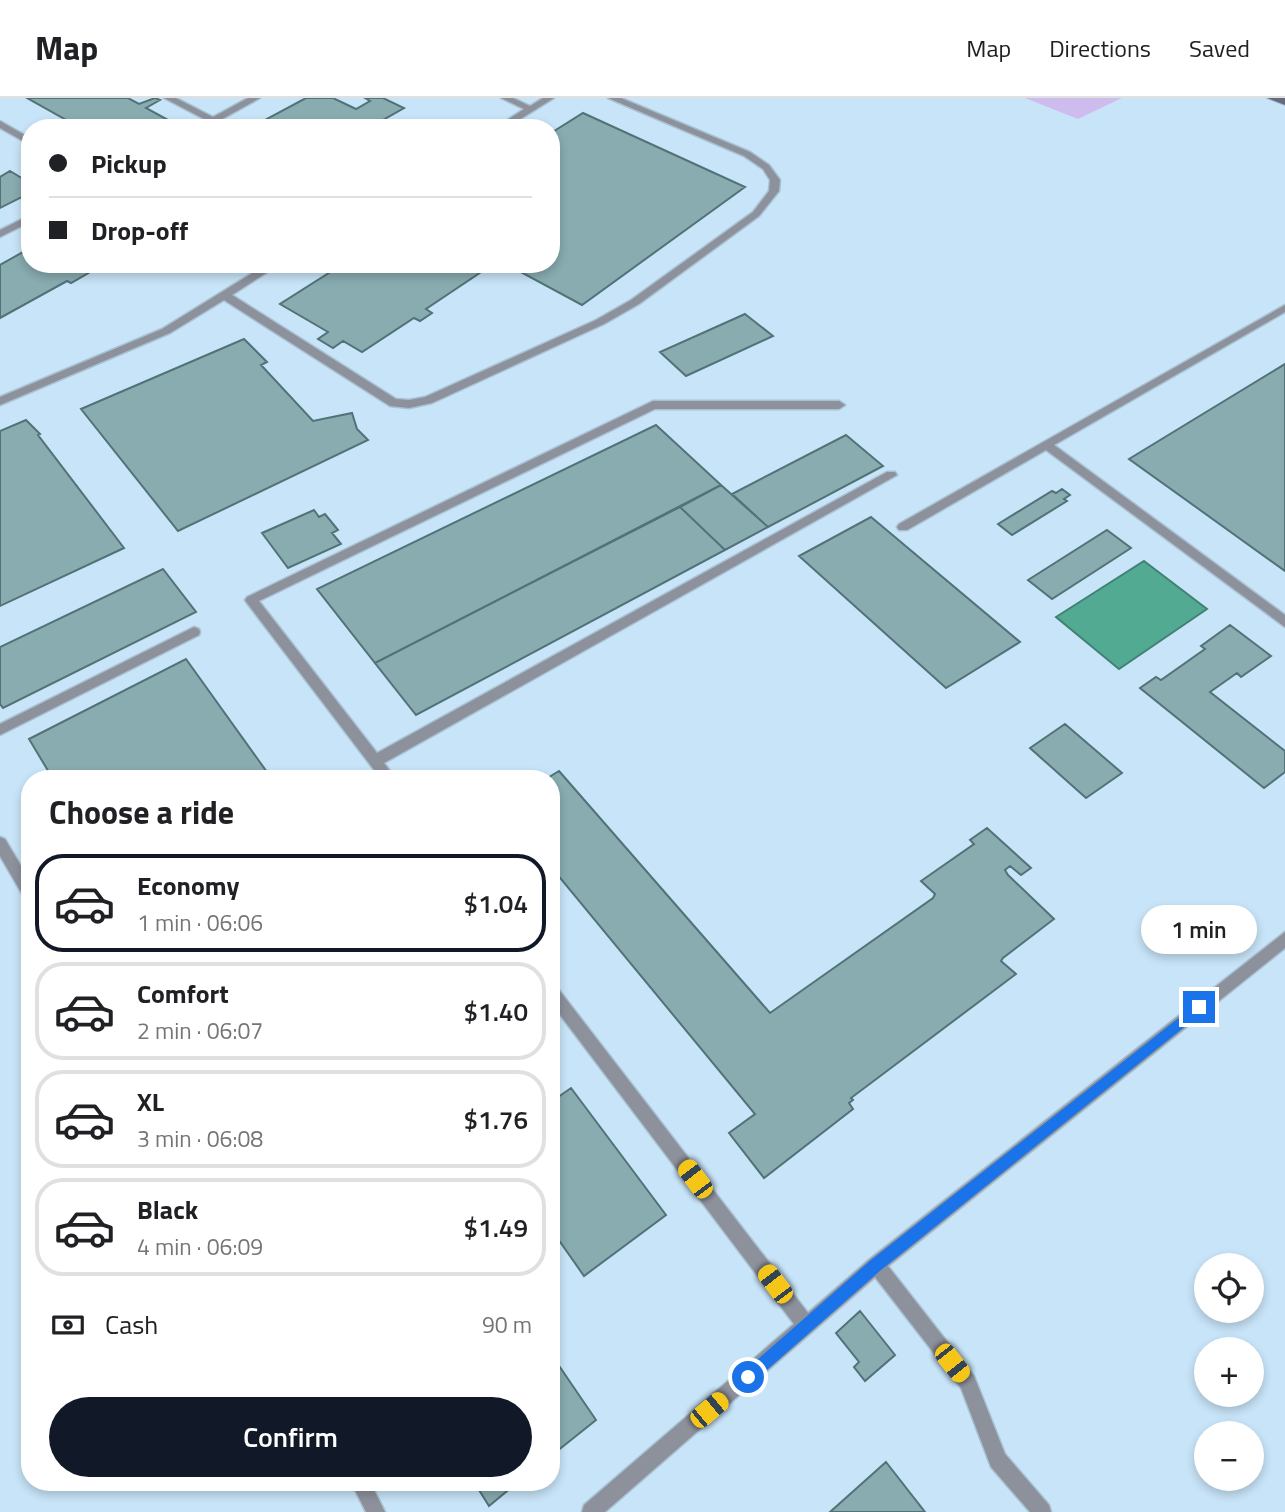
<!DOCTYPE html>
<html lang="en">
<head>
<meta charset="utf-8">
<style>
  body { margin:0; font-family:"Titillium Web",sans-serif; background:#f6f6f6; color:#202124; height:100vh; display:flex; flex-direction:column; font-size:26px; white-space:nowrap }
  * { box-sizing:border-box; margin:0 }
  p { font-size:23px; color:#757577 }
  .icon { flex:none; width:38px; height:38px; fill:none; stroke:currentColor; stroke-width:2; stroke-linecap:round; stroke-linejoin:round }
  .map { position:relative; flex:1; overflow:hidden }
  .panel { position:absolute; left:21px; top:672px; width:539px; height:721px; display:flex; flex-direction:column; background:#fff; border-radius:28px; box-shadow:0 4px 10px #0003 }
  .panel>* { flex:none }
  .hud { position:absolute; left:21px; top:21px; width:539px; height:154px; border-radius:28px; box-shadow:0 4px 10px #0003; display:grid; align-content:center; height:154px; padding:0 28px; background:#fff }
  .fabs { position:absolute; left:1194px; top:1155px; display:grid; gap:14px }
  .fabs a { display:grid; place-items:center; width:70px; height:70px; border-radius:50%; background:#fff; box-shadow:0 4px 10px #0003; font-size:35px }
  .end { position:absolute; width:32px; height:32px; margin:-16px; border:9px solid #1a73e8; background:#fff; box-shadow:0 0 0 4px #fff }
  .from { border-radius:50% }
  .bubble { position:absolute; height:49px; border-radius:24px; background:#fff; box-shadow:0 4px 10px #0003; font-size:23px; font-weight:600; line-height:49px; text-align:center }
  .car { position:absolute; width:21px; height:42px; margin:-21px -10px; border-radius:9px; box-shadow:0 0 5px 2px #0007; background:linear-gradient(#f5c518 24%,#345 0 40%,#f5c518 0 76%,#345 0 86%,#f5c518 0) }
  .hud b { display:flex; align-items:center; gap:24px; height:66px; font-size:26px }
  .hud b+b { border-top:2px solid #e0e0e0 }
  .hud i { width:18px; height:18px; background:#202124 }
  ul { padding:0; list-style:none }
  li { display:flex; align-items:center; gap:21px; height:98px; margin:0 14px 10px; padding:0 14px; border:4px solid #e0e0e0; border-radius:28px }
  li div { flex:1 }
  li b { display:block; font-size:26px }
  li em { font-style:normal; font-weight:600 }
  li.on { border-color:#111827 }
  li>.icon { width:63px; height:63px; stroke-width:1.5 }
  h2 { padding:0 28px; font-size:32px; line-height:84px }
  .pay { display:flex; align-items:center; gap:18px; height:77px; padding:0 28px; font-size:26px }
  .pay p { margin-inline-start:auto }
  .action { display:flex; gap:14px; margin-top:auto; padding:14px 28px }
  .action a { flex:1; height:80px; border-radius:42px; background:#111827; color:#fff; font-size:28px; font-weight:600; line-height:80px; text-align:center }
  header { display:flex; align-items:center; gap:42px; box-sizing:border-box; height:98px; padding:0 35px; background:#fff; border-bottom:2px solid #e0e0e0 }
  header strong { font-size:33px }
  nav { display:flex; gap:38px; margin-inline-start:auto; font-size:24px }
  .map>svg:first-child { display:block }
  .green { fill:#cebcef }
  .water { fill:#52aa93; stroke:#418274; stroke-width:2 }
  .building { fill:#88acb0; stroke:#517378; stroke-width:2 }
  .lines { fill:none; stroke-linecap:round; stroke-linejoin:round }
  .lane-casing { stroke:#a9c2d3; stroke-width:3 }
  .secondary-casing { stroke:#a9c2d3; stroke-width:2 }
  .lane { fill:#8c919c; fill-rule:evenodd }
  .secondary { fill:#656b7c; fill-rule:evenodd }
  .route { fill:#1a73e8 }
</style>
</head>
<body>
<header>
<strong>Map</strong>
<nav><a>Map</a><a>Directions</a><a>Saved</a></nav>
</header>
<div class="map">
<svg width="1285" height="1414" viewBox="0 0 1285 1414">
  <rect width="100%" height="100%" fill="#c8e4f8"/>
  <path class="green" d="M1025,0H1122L1078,21Z"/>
  <path class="water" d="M1144,463L1207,511L1119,571L1056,519Z"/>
  <path class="building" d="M27,0H128L139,6L155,0L160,2L146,10L168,22L158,30H50L66,22Z
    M306,0H333L356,11L370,3L365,0H383L404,10L374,27L369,24L359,30H250Z
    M583,15L745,89L582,207L506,166H551V35Z
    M10,73L30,85V95L0,110V79Z
    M30,150V166H104L71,185L67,183L0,220V167Z
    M343,166H488L490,168L426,211L432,215L420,223L414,220L362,254L343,243L333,250L318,241L328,234L280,206Z
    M745,216L773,238L686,278L660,254Z
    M244,241L267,264L261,267L313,323L352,315L357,331L368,342L178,433L81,311Z
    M1285,266V473L1129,361Z
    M26,322L40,336L38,337L124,450L0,508V333Z
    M656,327L721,387L375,565L317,491Z
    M846,337L883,368L768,429L732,396Z
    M721,387L768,429L725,452L680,409Z
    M1062,391L1070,397L1064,401L1067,403L1012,437L998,426L1052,393L1056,395Z
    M680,409L725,452L416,617L375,565Z
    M314,412L319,419L325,416L338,432L332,435L341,446L288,470L262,435Z
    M871,419L877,424L1020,544L946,590L799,458Z
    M1107,432L1131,450L1052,501L1028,482Z
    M163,471L196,514L3,610L0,606V549Z
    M1230,527L1271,558L1241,579L1237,575L1210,594L1285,653V674L1264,690L1140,590L1156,579L1161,582L1205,551L1201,548Z
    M186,561L272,681H53L29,641Z
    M1065,626L1122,675L1086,700L1030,650Z
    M559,673L770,915L933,800L935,796L921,783L974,746L970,742L987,730L1031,770L1021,777L1010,768L1005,772L1008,777L1054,821L1003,860L1001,863L1016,876L851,1000L853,1002L849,1005L853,1011L764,1080L729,1035L755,1016L551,769V681H546Z
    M571,990L666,1117L584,1178L551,1131V1004Z
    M860,1213L895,1257L865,1283L854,1269L859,1264L836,1235Z
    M551,1256L596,1322L551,1358Z
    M886,1364L925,1414H830Z
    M474,1384H518L489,1408Z"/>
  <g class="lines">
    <defs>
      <path id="lane" d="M164,0H176L213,19L248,0H260L206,30H195L206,22Z
        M501,0H513L530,8L543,0H554L506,30H495L524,11Z
        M608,0H621L750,54L769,67L780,82L779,93L759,118L639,206L604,226L432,305L409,310L390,308L224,202L170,235L0,307V299L162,231L267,166H280L232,197L396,301L409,302L425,299L596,222L631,202L753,114L769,93L770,82L763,71L744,58Z
        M0,23L30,40V47L0,30Z
        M30,117V124L0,139V132Z
        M1285,207V214L1054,347L1285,517V529L1046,352L907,432H899L897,429L899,426Z
        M653,303H839L845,307L839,311H655L259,503L377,655L887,374H895L897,377L384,665L396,681H381L247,505L245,502L247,499Z
        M194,529L199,531L200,534L199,537L0,637V626Z
        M0,739L5,741L30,783V803L25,801L0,758Z
        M1285,834V850L888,1168L974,1278L1005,1356L1049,1407L1051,1414H1030L991,1369L961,1290L875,1179L605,1414H582L584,1407L794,1226L551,905V886L556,888L808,1215L870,1161Z
        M351,1384H370L385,1414H366Z"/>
      <path id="secondary" d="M1267,0H1285V7Z"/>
    </defs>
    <use href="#lane" class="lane-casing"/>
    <use href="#secondary" class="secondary-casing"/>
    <use href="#lane" class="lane"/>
    <use href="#secondary" class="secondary"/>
  </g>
  <path class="route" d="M1199,904L1203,905V914L881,1172L753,1284L748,1286L743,1284L741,1279L743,1274L871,1162Z"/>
</svg>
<div class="fabs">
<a><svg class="icon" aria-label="locate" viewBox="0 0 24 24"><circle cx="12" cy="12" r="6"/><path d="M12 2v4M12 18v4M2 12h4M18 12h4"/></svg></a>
<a>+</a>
<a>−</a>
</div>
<i class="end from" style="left:748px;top:1279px"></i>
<i class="end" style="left:1199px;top:909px"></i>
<div class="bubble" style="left:1141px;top:807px;width:116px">1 min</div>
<i class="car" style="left:695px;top:1081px;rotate:323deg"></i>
<i class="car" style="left:775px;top:1186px;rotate:323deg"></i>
<i class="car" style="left:952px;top:1265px;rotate:142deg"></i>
<i class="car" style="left:709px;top:1312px;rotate:50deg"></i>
<div class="hud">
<b><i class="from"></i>Pickup</b>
<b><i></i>Drop-off</b>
</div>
<section class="panel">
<h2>Choose a ride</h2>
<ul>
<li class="on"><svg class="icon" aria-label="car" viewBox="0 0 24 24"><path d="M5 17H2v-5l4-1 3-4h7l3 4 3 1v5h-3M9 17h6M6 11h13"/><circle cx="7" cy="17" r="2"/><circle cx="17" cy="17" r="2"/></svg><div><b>Economy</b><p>1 min · 06:06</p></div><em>$1.04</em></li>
<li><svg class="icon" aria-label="car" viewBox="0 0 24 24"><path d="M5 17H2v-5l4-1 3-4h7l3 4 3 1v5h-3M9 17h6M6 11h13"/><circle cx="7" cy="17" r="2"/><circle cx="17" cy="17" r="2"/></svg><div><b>Comfort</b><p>2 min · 06:07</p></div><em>$1.40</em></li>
<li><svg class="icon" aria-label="car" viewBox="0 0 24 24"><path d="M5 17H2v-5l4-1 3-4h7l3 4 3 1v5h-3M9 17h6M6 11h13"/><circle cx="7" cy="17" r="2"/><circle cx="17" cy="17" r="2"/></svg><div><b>XL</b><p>3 min · 06:08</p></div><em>$1.76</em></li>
<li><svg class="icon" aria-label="car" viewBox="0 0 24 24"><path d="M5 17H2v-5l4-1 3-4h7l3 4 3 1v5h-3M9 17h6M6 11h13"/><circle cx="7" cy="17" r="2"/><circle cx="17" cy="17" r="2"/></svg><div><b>Black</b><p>4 min · 06:09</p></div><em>$1.49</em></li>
</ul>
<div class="pay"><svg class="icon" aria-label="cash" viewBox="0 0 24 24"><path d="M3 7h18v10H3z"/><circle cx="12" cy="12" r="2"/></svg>Cash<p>90 m</p></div>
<div class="action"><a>Confirm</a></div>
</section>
</div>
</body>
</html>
